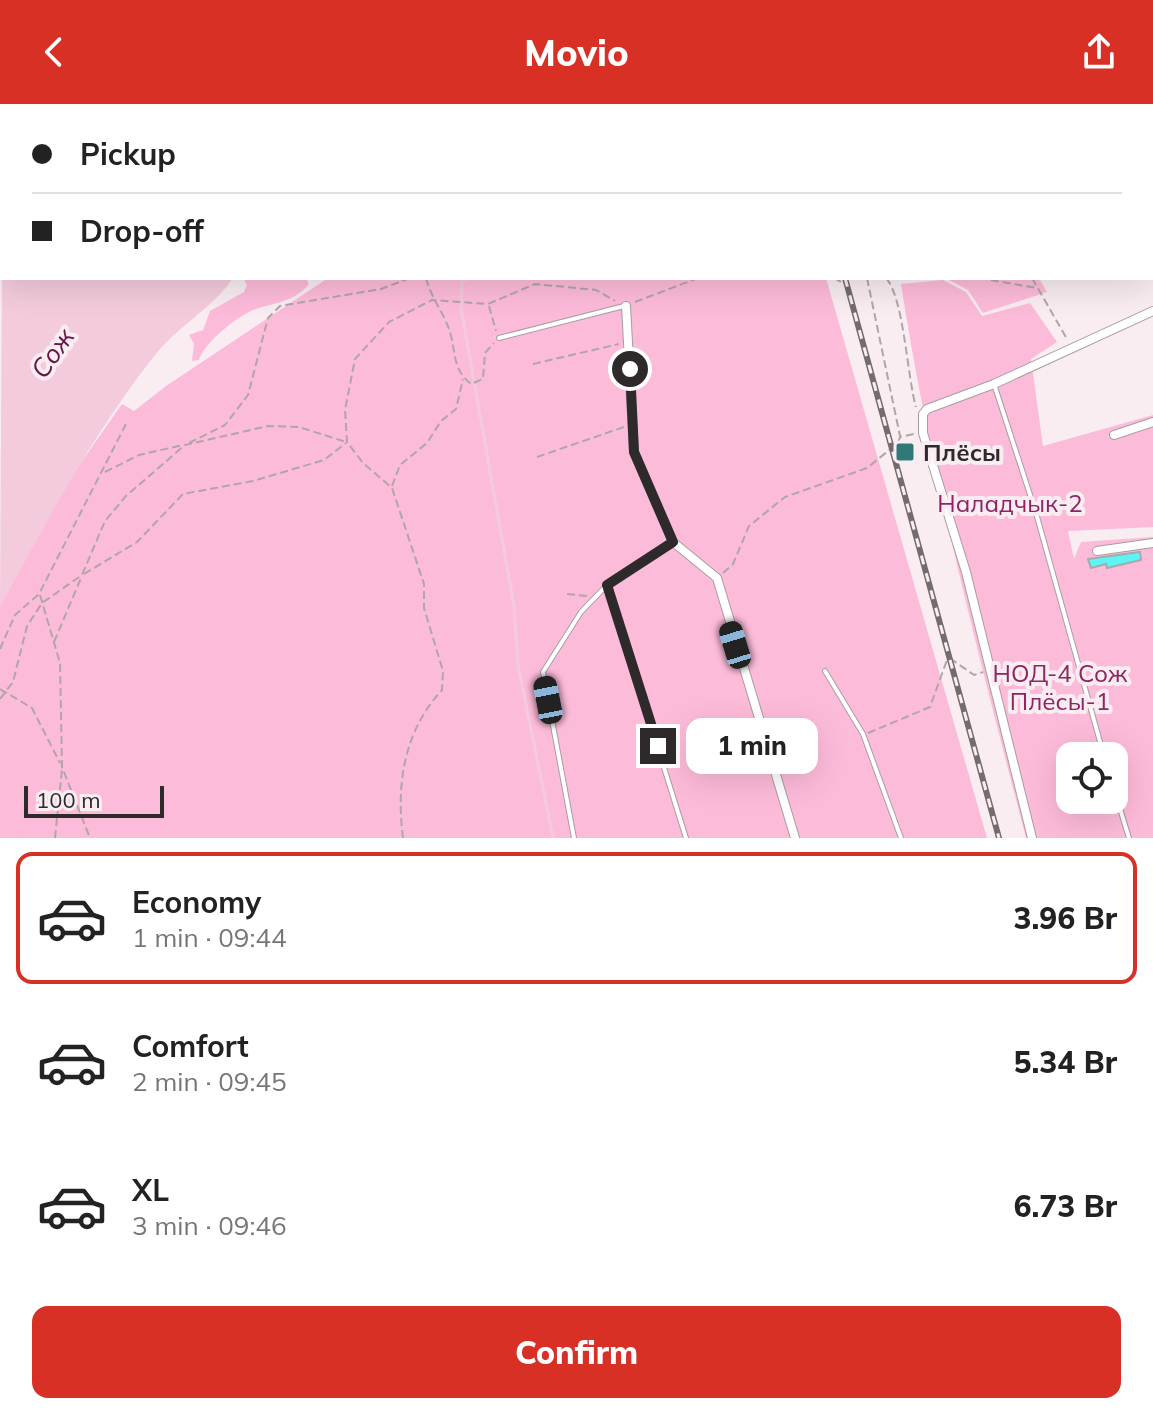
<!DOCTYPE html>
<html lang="en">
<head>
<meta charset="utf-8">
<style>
  body { margin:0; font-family:Mulish,sans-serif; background:#f2f2f2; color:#222; height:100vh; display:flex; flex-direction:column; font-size:30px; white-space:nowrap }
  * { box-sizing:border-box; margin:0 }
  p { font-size:26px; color:#767676 }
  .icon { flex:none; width:44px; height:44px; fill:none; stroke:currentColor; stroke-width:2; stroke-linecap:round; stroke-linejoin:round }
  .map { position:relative; height:734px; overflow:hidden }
  .drawer { display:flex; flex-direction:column; background:#fff; flex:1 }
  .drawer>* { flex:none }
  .banner { position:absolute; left:0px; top:0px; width:1154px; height:176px; box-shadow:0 8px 32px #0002; display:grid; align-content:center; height:176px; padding:0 32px; background:#fff }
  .buttons { position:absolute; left:1056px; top:638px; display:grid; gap:16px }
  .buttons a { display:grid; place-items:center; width:72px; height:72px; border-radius:16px; background:#fff; box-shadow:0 8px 32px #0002; font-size:40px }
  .scale { position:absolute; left:24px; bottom:20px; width:140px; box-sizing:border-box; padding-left:8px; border:4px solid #2e2a2c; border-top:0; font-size:22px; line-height:28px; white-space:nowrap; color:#2e2a2c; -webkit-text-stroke:6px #f9edf2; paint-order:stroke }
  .end { position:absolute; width:36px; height:36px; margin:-18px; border:10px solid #2e2a2c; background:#fff; box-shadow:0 0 0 4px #fff }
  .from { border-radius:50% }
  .bubble { position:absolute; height:56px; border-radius:16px; background:#fff; box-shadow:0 8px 32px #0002; font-size:26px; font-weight:800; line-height:56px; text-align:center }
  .car { position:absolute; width:24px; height:48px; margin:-24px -12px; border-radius:10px; box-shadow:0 0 6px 2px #0007; background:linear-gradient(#222 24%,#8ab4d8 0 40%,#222 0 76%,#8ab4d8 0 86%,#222 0) }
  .banner b { display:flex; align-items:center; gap:28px; height:76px; font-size:30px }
  .banner b+b { border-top:2px solid #e0e0e0 }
  .banner i { width:20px; height:20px; background:#222 }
  ul { padding:14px 0 0; list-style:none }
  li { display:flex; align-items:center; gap:24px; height:132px; margin:0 16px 12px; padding:0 16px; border:4px solid transparent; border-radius:16px }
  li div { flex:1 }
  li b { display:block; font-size:30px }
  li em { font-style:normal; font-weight:800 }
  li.active { border-color:#d93025 }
  li>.icon { width:72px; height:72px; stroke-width:1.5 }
  .primary-button { display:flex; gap:16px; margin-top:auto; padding:16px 32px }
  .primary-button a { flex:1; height:92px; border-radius:16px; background:#d93025; color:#fff; font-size:32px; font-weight:800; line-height:92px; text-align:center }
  header { display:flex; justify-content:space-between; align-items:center; height:104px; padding:0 32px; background:#d93025; color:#fff; font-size:36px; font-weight:800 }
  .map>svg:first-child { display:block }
  .green { fill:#fdbbda; fill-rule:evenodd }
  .water { fill:#f3cbdd }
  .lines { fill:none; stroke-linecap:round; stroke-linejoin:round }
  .stream { stroke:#f3cbdd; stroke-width:3 }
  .building { fill:#5ef4f3; stroke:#a0adac; stroke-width:2 }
  .service-casing { stroke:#a89da2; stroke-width:6 }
  .minor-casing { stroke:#a89da2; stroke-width:10 }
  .path { stroke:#afa6aa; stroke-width:2; stroke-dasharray:8 4; stroke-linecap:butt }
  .service { stroke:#fff; stroke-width:4 }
  .minor { stroke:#fff; stroke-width:8 }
  .rail-casing { stroke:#736c6f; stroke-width:6 }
  .rail { stroke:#f9edf2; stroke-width:3; stroke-dasharray:9; stroke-linecap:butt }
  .route { stroke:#2e2a2c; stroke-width:10 }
  .poi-dot { fill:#307979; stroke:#f9edf2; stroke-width:3 }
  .labels { text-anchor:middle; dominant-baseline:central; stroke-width:8; stroke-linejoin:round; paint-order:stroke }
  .poi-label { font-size:24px; font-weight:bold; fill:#2e2a2c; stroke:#f9edf2; text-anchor:start }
  .park-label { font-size:24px; fill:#8f2363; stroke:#f9edf2 }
  .water-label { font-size:26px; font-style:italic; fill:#671546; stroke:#f9edf2 }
</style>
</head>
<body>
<header><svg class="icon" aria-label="back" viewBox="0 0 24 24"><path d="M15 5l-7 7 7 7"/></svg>Movio<svg class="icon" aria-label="share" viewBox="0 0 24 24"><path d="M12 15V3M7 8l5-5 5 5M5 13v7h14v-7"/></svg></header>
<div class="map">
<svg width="1153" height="734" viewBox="0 0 1153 734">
  <rect width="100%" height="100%" fill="#f9edf2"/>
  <path class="green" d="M0,0H106L2,2L0,158Z
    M614,0H785V2H603Z
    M807,0H1153V95L1152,2Z
    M243,174H306L309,180C295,198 273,199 253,206C235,214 204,239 199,256L192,257L194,240L189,231L203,226L210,207L244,188L247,181Z
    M328,174H826L987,734H0V502L68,377L122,300L134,307L166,282Z
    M945,174H1039L1047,188L983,209L968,186Z
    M943,176L966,188L982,212L1030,199L1057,238L1031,255L1043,342L1153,311V423L1068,427L1074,455L1081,438L1153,433V734H1026C978,550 930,367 901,180ZM1070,652H1114V696H1070Z"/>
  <path class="water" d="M106,0H614L105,2Z
    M2,155V174H233C212,205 178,222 155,251C93,329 48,416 0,502Z"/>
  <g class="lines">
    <path class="stream" d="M776,0V2
      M469,174L462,177L461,204L514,502L518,561L553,734"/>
  </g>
  <path class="building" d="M1140,448L1141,456L1107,464L1106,460L1091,464L1088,455Z"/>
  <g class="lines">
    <defs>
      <path id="service" d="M499,234L624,202
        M994,280L1036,409L1104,652
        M607,481L686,734
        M825,567L863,630L901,734
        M1114,685L1129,734
        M574,734L543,568L581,508L607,481L671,439"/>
      <path id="minor" d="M1152,157L1153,160
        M626,202L634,348L673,438L717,474L795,734
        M1114,331L1153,318
        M1097,447L1153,439
        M1032,734L966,468L923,329V310L927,305L994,280L1153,207"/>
    </defs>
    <use href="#service" class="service-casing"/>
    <use href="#minor" class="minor-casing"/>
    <path class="path" d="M797,0L798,2
      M1152,47H1153
      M426,174C431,194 444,209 450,228C456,248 452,265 471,280L483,275L485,249L494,239
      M834,174L841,178L845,174
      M867,174L900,332
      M886,174C904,194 907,272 916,303
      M979,174L1037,184
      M1032,174L1067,235
      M635,198L698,174
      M489,202L496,227
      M533,260L619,240
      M189,339L225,321L248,291L268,214L280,202L381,185L410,174
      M537,353L624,323
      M105,368L139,351L183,341
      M392,382L400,361L427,339L441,317L456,305L463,275
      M723,469L733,460L749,422L785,393L867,364L898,339L900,333L914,330
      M84,470L137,438L183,390L253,377L324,356L346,339
      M567,490L587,492
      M40,491L60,559L62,663L90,734
      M54,538L81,474
      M0,545L15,511L39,490L126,320
      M0,585L32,604L60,659
      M0,595L13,578L27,522L42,499L82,471L105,417L126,392L185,341L268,322L299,323L346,338
      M868,629L930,603L947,556L951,555L974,571L983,568
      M55,734L62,665
      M403,734C396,680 404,627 442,586L443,567L424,504V480L392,384L363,359L347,338L345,306L355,255L389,218L432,196L488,200L535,180L596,186L615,197"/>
    <use href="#service" class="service"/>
    <use href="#minor" class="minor"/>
    <defs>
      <path id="rail" d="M796,0L797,2
        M845,174L999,734"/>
    </defs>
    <use href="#rail" class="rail-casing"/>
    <use href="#rail" class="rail"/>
  </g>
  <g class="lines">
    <path class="route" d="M630,265L634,348L673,438L607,481L658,642"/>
  </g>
  <rect class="poi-dot" x="895" y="338" width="20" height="20" rx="4"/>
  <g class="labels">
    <g class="poi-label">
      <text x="923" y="348">Плёсы</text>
    </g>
    <g class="park-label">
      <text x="1010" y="399">Наладчык-2</text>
      <text x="1060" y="569">НОД-4 Сож<tspan x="1060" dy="28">Плёсы-1</tspan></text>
    </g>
    <g class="water-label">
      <text transform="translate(52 249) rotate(-55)">Сож</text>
    </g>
  </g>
</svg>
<div class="buttons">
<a><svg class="icon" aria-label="locate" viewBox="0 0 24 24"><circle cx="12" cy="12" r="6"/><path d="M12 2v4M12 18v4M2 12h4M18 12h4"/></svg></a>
</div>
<div class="scale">100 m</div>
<i class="end from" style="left:630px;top:265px"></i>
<i class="end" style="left:658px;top:642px"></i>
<div class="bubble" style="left:686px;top:614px;width:132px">1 min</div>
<i class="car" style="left:735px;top:541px;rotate:343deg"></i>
<i class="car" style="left:548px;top:596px;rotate:349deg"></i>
<div class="banner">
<b><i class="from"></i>Pickup</b>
<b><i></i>Drop-off</b>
</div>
</div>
<section class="drawer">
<ul>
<li class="active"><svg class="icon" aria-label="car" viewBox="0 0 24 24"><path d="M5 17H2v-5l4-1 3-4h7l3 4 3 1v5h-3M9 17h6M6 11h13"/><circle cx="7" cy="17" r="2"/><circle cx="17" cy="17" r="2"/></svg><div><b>Economy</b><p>1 min · 09:44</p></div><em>3.96 Br</em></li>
<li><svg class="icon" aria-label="car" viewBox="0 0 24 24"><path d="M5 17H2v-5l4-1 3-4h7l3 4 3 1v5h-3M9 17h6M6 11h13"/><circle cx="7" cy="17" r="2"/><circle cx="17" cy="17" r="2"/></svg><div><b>Comfort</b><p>2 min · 09:45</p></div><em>5.34 Br</em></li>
<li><svg class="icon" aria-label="car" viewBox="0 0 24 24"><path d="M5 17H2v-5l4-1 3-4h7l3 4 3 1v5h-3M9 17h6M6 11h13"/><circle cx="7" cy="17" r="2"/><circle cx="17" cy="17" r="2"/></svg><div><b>XL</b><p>3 min · 09:46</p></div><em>6.73 Br</em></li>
</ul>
<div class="primary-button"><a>Confirm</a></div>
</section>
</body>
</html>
